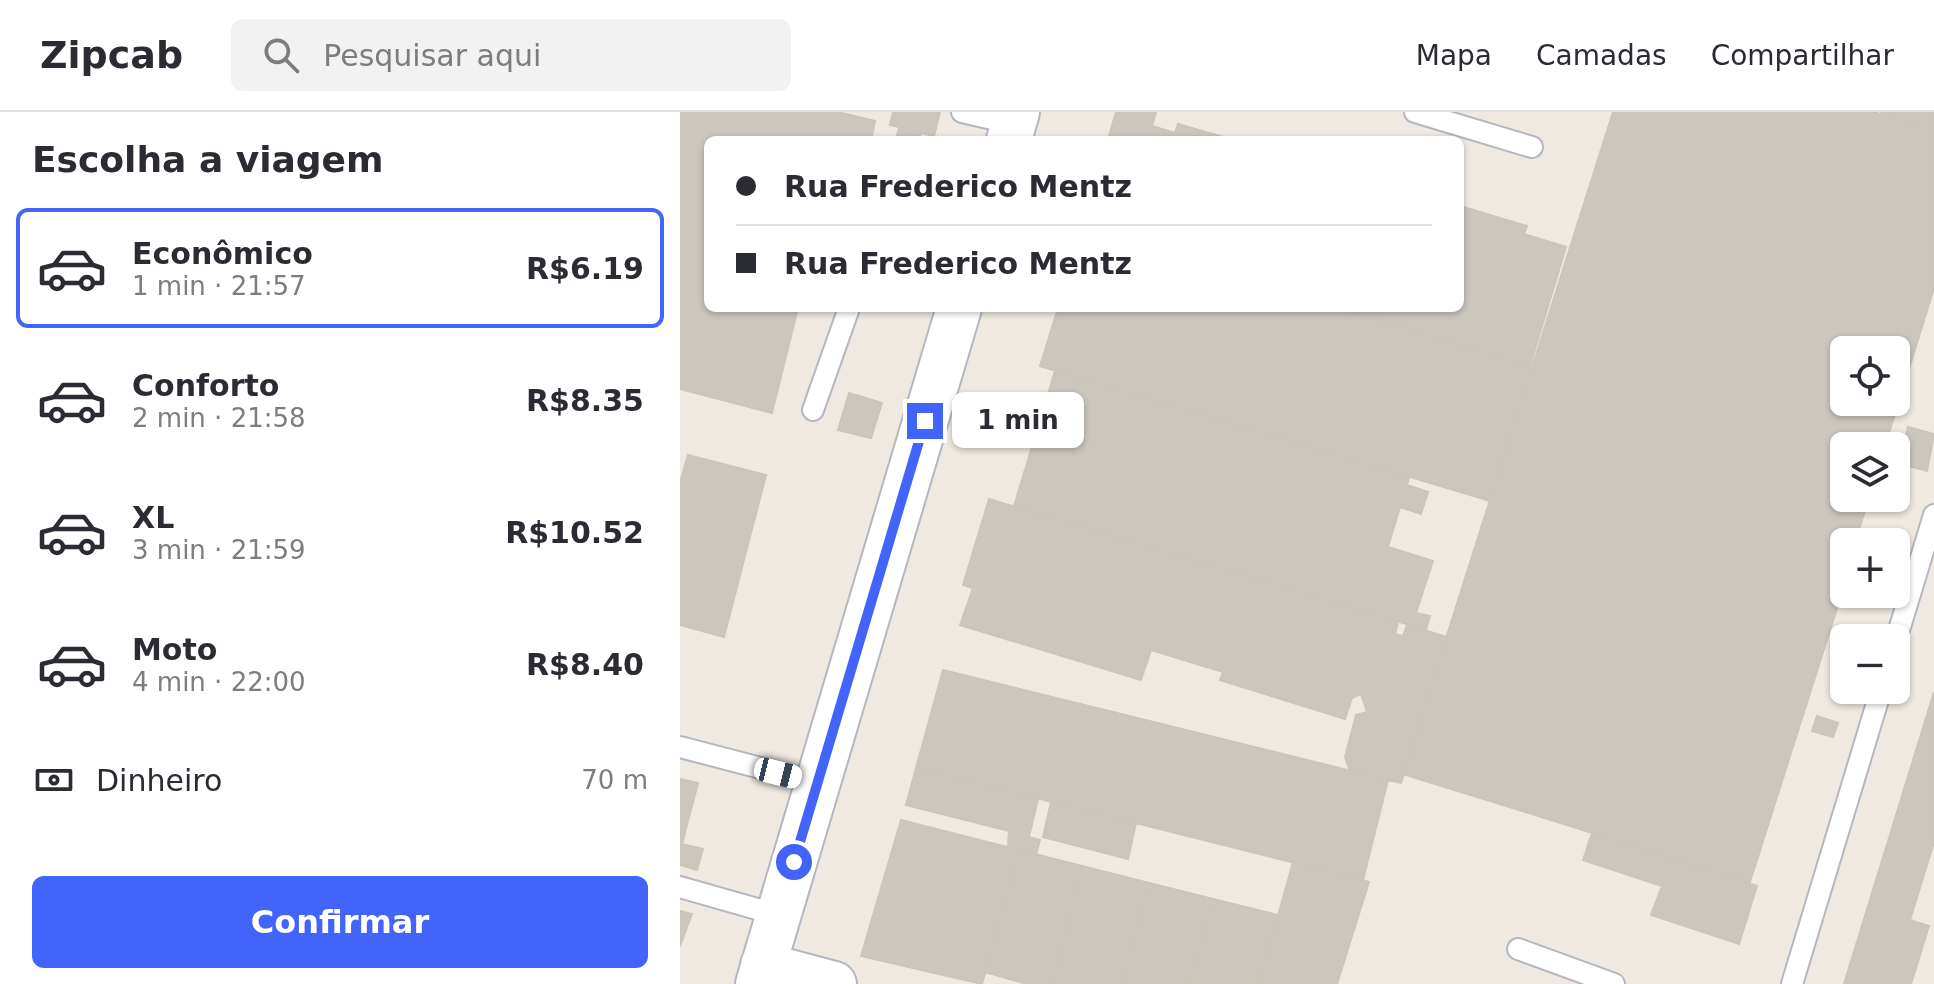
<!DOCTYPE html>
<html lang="pt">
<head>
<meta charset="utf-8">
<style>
  body { margin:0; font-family:"DejaVu Sans",sans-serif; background:#f2f2f3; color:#2b2b33; height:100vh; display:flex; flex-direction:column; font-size:30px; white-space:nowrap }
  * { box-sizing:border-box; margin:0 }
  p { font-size:26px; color:#7c7c81 }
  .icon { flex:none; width:44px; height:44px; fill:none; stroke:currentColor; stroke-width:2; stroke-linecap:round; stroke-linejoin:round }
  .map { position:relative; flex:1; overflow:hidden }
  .drawer { display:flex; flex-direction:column; background:#fff; width:680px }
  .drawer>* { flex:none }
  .hud { position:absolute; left:24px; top:24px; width:760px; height:176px; border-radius:12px; box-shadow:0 2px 6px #0004; display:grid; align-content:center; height:176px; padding:0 32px; background:#fff }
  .fabs { position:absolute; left:1150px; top:224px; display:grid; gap:16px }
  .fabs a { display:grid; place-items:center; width:80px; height:80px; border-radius:12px; background:#fff; box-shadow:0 2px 6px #0004; font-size:40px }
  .end { position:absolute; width:36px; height:36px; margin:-18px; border:10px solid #4264fb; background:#fff; box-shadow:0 0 0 4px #fff }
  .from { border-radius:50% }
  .bubble { position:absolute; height:56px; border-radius:12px; background:#fff; box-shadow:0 2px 6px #0004; font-size:26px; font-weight:800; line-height:56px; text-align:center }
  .car { position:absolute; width:24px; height:48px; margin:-24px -12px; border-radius:10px; box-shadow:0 0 6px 2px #0007; background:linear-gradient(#fff 24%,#345 0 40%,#fff 0 76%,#345 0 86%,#fff 0) }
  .hud b { display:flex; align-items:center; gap:28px; height:76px; font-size:30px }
  .hud b+b { border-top:2px solid #e1e1e2 }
  .hud i { width:20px; height:20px; background:#2b2b33 }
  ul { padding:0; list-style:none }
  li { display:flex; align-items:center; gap:24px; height:120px; margin:0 16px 12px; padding:0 16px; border:4px solid transparent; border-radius:12px }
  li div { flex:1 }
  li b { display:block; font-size:30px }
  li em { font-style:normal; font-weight:800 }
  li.on { border-color:#4264fb }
  li>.icon { width:72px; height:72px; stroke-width:1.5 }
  h2 { padding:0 32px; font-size:36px; line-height:96px }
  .pay { display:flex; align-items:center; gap:20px; height:88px; padding:0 32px; font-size:30px }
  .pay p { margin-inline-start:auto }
  .action { display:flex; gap:16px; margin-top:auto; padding:16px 32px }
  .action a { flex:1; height:92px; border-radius:12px; background:#4264fb; color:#fff; font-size:32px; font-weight:800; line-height:92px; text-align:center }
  header { display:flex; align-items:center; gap:48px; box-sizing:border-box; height:112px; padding:0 40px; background:#fff; border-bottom:2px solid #e1e1e2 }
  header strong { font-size:38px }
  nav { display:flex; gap:44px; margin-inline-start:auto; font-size:28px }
  .search { width:560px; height:72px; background:#f2f2f3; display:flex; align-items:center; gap:20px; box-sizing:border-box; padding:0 28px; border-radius:12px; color:#7c7c81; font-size:30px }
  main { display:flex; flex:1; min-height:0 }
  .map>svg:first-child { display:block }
  .building { fill:#cbc7bf; stroke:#cbc5ba; stroke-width:2; fill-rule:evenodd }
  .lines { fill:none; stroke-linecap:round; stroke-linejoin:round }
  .lane-casing { stroke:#b4b7c1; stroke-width:24 }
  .secondary-casing { stroke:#b4b7c1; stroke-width:48 }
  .lane { stroke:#fff; stroke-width:20 }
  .secondary { stroke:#fff; stroke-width:44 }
  .route { stroke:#4264fb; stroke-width:10 }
</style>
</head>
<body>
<header>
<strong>Zipcab</strong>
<div class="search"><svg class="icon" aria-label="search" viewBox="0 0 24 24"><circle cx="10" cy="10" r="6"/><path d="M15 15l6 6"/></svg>Pesquisar aqui</div>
<nav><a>Mapa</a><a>Camadas</a><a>Compartilhar</a></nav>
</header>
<main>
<section class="drawer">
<h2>Escolha a viagem</h2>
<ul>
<li class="on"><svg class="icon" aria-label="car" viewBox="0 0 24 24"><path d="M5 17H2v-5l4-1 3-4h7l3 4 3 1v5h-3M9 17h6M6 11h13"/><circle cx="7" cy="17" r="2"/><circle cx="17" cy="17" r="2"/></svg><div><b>Econômico</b><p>1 min · 21:57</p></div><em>R$6.19</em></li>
<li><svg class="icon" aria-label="car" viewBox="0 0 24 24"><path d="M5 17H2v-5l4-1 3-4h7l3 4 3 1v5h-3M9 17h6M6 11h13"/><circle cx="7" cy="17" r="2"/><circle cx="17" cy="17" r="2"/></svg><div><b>Conforto</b><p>2 min · 21:58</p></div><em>R$8.35</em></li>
<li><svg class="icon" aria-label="car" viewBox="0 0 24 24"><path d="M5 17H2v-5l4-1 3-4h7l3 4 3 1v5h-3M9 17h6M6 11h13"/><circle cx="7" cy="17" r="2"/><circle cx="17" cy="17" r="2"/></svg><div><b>XL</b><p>3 min · 21:59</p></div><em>R$10.52</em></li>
<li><svg class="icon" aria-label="car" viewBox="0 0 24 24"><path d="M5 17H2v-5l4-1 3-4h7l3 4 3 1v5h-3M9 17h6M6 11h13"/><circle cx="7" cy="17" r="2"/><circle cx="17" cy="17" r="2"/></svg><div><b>Moto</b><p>4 min · 22:00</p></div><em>R$8.40</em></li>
</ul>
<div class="pay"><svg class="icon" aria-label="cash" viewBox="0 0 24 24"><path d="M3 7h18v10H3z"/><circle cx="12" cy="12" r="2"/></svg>Dinheiro<p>70 m</p></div>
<div class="action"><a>Confirmar</a></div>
</section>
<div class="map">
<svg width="1254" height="872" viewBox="0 0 1254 872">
  <rect width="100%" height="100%" fill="#efe9e1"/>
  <path class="building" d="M0,0H158L195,9L191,28H28V196H118L92,301L0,277Z
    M213,0H260L254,24L241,21L239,28H216L219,15L210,13Z
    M436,0H476L472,14L495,21L498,12L554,28H428Z
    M933,0H1194L1254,19V176L1205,334H1164V386H1189L1175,430H1164V474L1070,770L723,662ZM1164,238H1216V290H1164Z
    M1202,0H1254V19L1201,2Z
    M780,94L847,114L844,122L886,135L850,254L658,196H780Z
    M378,196H658L852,255L810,389L360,254Z
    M375,259L729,365L727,373L748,380L741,402L720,395L708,435L753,449L736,501L750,504L746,518L334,394Z
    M169,281L202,291L191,326L158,318Z
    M1228,315L1254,322L1247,359L1218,351Z
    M8,343L86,363L44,525L0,513V371Z
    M309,387L718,510L715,522L723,524L727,513L767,525L721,671L670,659L665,645L676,603L687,600L681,582L672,586L665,607L540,568L543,560L471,538L461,568L280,513L293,476L283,473Z
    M263,558L708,668L683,768L236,656Z
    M1254,580V730L1230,808L1249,814L1231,872H1164Z
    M1137,604L1158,611L1153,625L1132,619Z
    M236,656L358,687L349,725L360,728L356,743L328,735L329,719L226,693Z
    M0,667L18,671L2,732L23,737L17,758L0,753Z
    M371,690L456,711L448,747L363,725Z
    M221,708L339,738L302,872L181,844Z
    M912,721L1077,774L1059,832L971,803L982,774L903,748Z
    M339,738L402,754L372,872H347L305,860Z
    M613,750L689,770L657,872H579Z
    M402,754L469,771L442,872H372Z
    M469,771L533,787L509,872H442Z
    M533,787L598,803L579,872H509Z
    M0,799L12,802L0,834Z"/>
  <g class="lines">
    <defs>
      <path id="lane" d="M282,0L334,12
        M735,0L852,35
        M133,298L169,196
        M1216,528L1254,403
        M0,635L138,671
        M0,775L98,803
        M838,837L934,872
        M1112,872L1201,578"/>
      <path id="secondary" d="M329,28L337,0
        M83,853L154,872
        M78,872L279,196"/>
    </defs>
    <use href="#lane" class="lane-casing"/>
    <use href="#secondary" class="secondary-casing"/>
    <use href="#lane" class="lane"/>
    <use href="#secondary" class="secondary"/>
  </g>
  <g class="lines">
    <path class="route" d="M114,750L245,309"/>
  </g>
</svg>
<div class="fabs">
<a><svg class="icon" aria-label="locate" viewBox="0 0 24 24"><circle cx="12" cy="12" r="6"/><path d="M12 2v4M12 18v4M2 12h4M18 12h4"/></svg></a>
<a><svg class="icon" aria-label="layers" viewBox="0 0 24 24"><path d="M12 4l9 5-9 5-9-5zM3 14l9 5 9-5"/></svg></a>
<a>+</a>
<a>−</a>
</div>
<i class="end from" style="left:114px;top:750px"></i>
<i class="end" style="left:245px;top:309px"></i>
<div class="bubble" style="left:272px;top:280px;width:132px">1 min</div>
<i class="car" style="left:98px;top:661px;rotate:104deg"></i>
<div class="hud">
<b><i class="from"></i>Rua Frederico Mentz</b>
<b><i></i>Rua Frederico Mentz</b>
</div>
</div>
</main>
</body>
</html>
